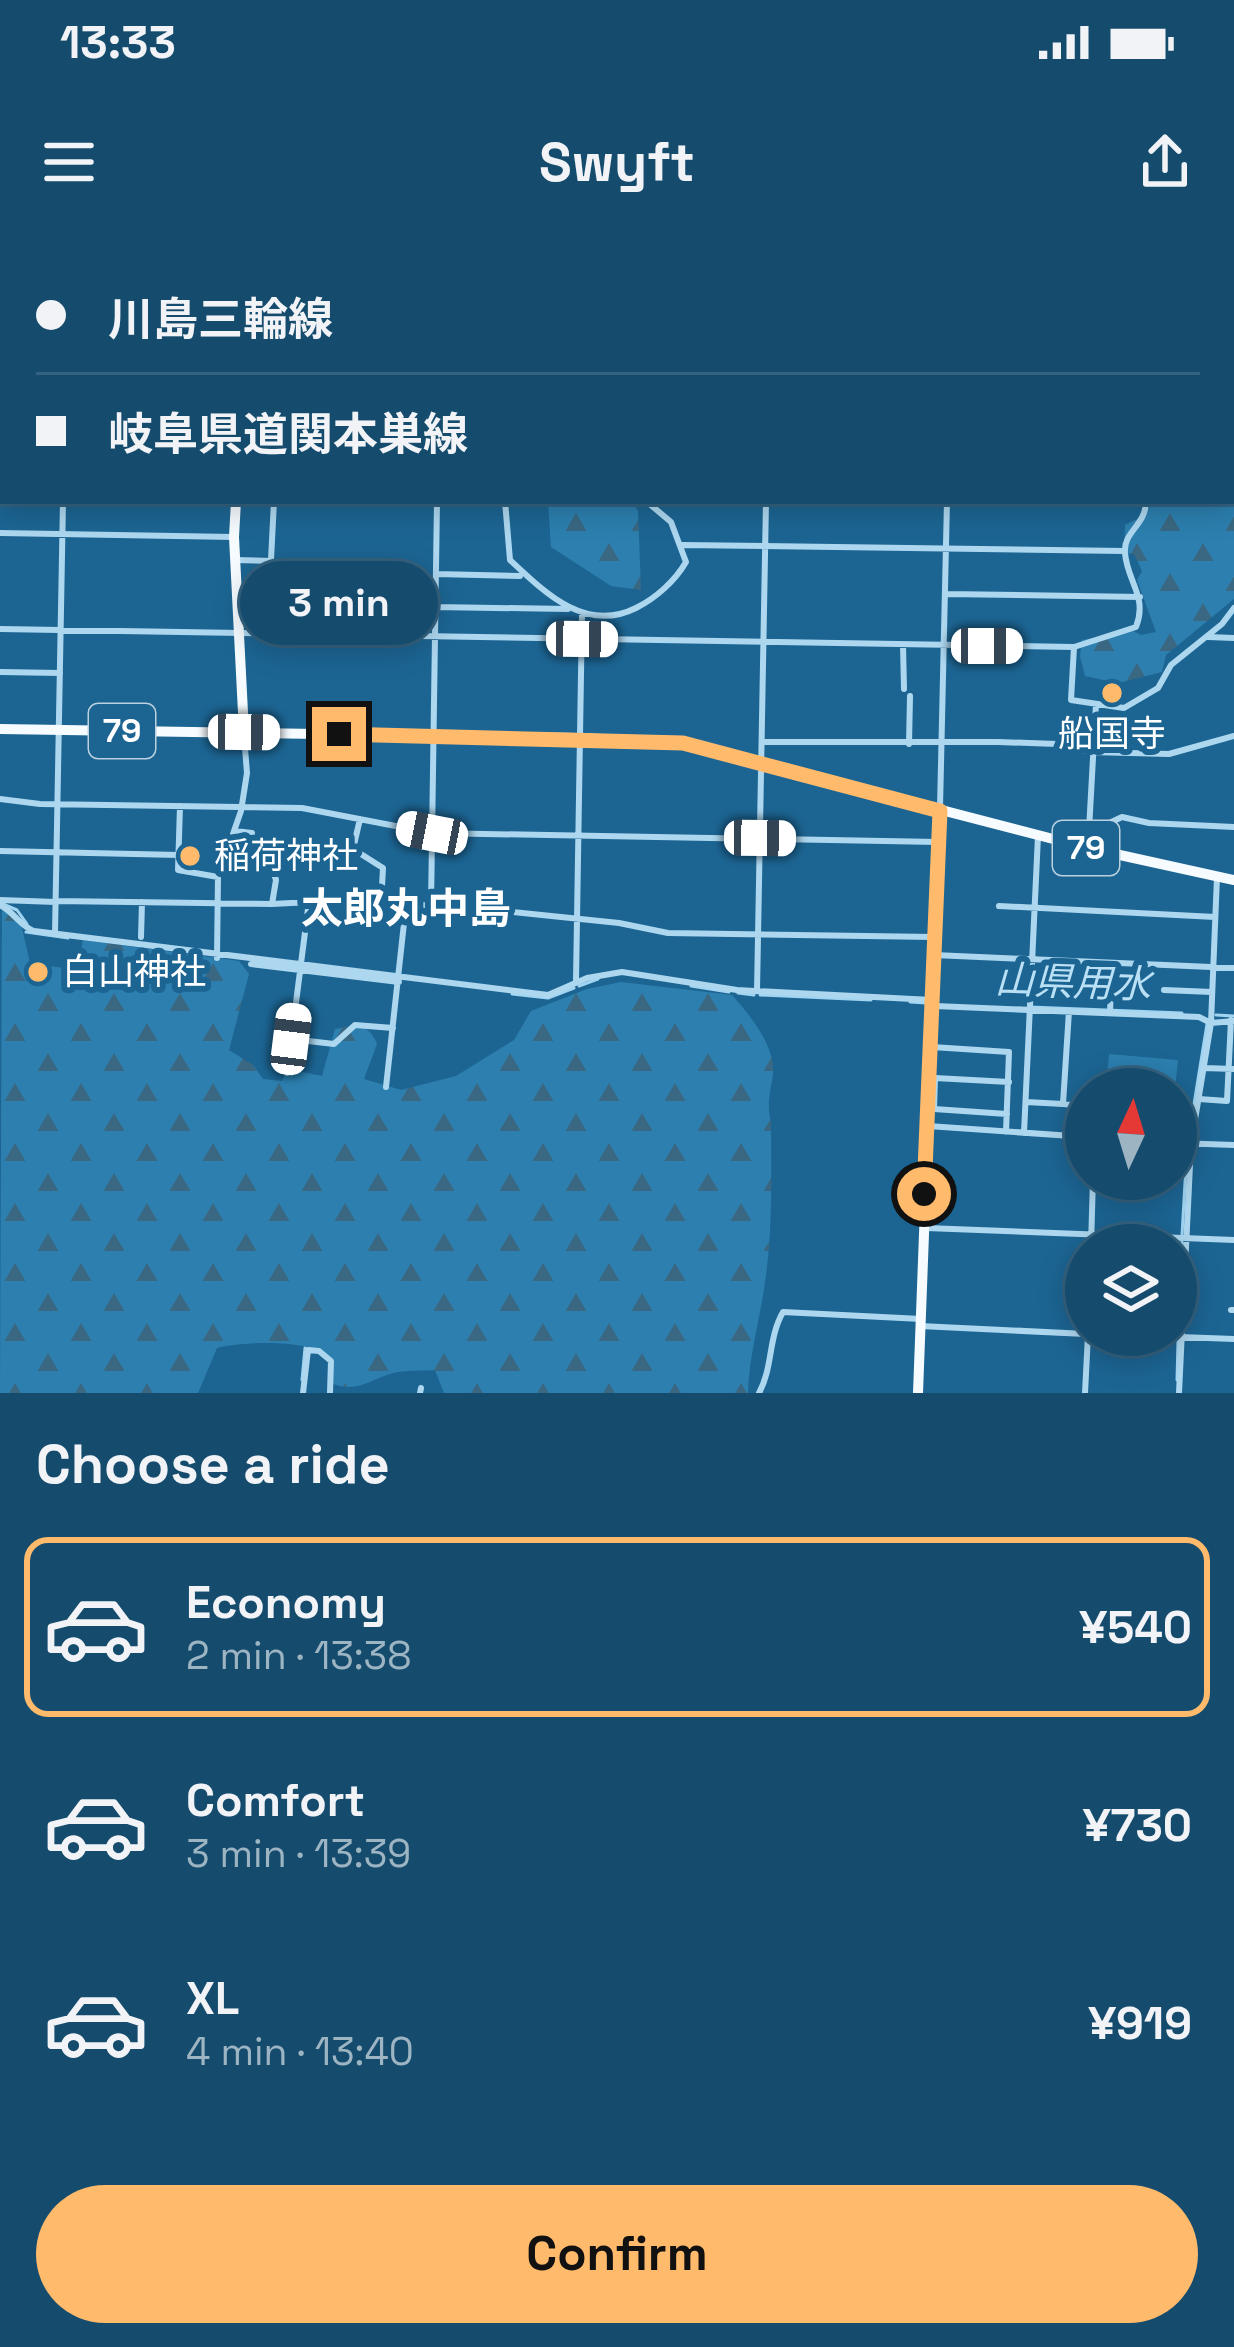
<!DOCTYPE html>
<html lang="en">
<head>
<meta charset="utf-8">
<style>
  body { margin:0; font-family:"Space Grotesk","Noto Sans JP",sans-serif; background:#1e5373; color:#f1f3f6; height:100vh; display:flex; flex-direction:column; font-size:45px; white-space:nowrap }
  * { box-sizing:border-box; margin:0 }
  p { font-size:39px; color:#9db4c2 }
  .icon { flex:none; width:66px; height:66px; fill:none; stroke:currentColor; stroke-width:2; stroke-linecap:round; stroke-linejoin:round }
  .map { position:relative; height:1153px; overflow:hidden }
  .drawer { display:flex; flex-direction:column; background:#154c6e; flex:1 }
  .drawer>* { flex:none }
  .banner { position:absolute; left:0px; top:0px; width:1236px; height:264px; box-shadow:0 6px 30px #0003,0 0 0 3px #346381; display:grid; align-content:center; height:264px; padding:0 36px; background:#154c6e }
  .needle { width:78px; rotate:4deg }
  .buttons { position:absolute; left:1065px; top:828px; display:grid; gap:24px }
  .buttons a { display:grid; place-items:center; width:132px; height:132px; border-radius:50%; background:#154c6e; box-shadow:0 6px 30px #0003,0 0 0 3px #346381; font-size:60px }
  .end { position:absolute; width:54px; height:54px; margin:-27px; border:15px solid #ffba6b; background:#111; box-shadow:0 0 0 6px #111 }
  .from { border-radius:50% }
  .bubble { position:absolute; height:84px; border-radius:42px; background:#154c6e; box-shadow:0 6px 30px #0003,0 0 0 3px #346381; font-size:39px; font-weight:700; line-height:84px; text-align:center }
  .car { position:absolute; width:36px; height:72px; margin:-36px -18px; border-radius:15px; box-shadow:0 0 9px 3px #0007; background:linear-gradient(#fff 24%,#345 0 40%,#fff 0 76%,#345 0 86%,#fff 0) }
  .banner b { display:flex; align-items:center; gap:42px; height:114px; font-size:45px }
  .banner b+b { border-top:3px solid #346381 }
  .banner i { width:30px; height:30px; background:#f1f3f6 }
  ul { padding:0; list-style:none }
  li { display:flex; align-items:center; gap:36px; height:180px; margin:0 24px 18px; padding:0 12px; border:6px solid transparent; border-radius:24px }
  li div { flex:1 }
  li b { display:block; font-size:45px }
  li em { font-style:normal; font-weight:700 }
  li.active { border-color:#ffba6b }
  li>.icon { width:108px; height:108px; stroke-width:1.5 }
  h2 { padding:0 36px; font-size:54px; line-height:144px }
  .action { display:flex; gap:24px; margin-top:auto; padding:24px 36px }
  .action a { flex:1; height:138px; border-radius:72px; background:#ffba6b; color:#111; font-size:48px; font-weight:700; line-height:138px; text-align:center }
  .status { display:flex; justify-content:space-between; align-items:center; height:84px; padding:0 60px; background:#154c6e; direction:ltr }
  .status svg { height:33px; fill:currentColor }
  header { display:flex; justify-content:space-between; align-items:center; height:156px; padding:0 36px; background:#154c6e; font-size:54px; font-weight:700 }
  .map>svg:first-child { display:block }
  .forest { fill:url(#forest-firs) }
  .pitch { fill:#2c7faf }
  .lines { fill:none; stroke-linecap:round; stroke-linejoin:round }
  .stream { stroke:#a0d4f1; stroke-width:3 }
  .river { stroke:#5385a4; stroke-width:10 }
  .street { stroke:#add7ef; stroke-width:6 }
  .primary { stroke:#f5fbff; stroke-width:10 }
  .route { stroke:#ffba6b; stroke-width:15 }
  .poi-dot { fill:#ffba6b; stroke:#1c6593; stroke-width:4.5 }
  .labels { text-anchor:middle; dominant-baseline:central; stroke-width:12; stroke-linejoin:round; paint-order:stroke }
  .shield { fill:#1c6593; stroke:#bbd1df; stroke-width:3 }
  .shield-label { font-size:33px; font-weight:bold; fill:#fff }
  .poi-label { font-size:36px; fill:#fff; stroke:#1c6593; text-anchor:start }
  .water-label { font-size:39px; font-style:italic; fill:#bae0f5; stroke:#1c6593 }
  .quarter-label { font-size:42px; font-weight:bold; fill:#fff; stroke:#1c6593 }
</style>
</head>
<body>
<div class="status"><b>13:33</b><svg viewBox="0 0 49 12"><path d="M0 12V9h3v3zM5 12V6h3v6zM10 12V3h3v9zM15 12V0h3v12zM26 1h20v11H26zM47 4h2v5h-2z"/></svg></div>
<header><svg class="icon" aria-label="menu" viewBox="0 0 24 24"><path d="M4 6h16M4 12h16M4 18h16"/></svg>Swyft<svg class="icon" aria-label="share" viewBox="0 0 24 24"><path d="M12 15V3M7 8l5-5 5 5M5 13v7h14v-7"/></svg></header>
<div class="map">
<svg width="1234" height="1153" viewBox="0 0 1234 1153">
  <defs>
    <pattern id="forest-firs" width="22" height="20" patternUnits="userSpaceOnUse" patternTransform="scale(3)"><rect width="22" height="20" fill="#2c7faf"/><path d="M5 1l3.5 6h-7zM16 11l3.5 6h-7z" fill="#3a6882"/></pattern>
  </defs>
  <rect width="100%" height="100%" fill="#1c6593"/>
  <path class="forest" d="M30,0H421L423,3H39Z
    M1234,9V359L1166,415L1162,432L1118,443L1085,436L1080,416L1082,400L1133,391L1141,395L1156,392L1137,340L1142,331L1134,314L1124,313L1125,285L1141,277L1156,261H1233Z
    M548,261H632L638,271L641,350L611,346L551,307Z
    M2,662L19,675L30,723L77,730L83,700L239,721L249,734L229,810L253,825L263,839L282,841L287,829L322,836L335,789C356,785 368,782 377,804L364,839L401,850L456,836L514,800L531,771L587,749L621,742L732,755C750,775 775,806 773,833C771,851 766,864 771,882C771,936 773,989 765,1042C760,1080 749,1115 748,1153H444L435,1130C422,1131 406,1130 393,1133C371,1139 358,1153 333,1144V1119C313,1099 246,1101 217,1108L198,1153H0Z"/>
  <path class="pitch" d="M1109,814L1178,820L1175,849H1106Z"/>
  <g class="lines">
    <path class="stream" d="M3,664L17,670L27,684
      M26,692L68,698
      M579,746L598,739
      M691,746L729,752
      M738,753L754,755
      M512,754L548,758L574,748
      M760,755L871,760
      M910,762L926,763
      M1030,767L1182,773
      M1216,775L1234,776
      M1188,901L1207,784
      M1182,995L1187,908
      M1179,1094L1182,1002
      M302,1140L305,1108
      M1177,1140L1178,1101"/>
    <path class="river" d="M517,3L520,0
      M0,109L3,111"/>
    <path class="street" d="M944,0L945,3
      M0,28L3,30
      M0,50L3,52
      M0,147H3
      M0,248H3
      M348,261L505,264
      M505,261L510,320C546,354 586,393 636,368C656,358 675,341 686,322L671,282L646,261
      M0,293L234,297
      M682,305L1124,311
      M235,320L310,322L342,349L352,353L435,367L568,369
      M271,320L274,261
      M436,334L520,336
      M945,354L1140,357
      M0,389L1074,407L1136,387C1148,357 1127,341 1125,313C1123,291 1146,286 1146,261
      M370,395L371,356
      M1208,397L1234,398
      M903,405L904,449
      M1074,407L1071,460L1124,468L1158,448L1171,425L1222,384L1234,368
      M0,432L60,433
      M762,502H998L1057,504L1091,512L1169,514L1234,496
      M909,504L910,456
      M0,559L40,564L302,568L432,593L938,602
      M180,566L178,630L218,637
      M940,568L947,261
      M360,579L353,609L383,628L381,664
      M235,591L252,593L249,618L272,627L276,640L272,664
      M1088,593L1122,577L1149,583L1234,587
      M1088,608L1096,464
      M0,611L179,615
      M0,660L56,662
      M56,661L272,664L330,661L466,667L619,683L668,693L934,697
      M0,665C14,672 20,686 34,691L548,755L587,738L622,732L737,750L932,760
      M431,666L437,261
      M999,666L1215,677
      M55,694L63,261
      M141,697L142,662
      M934,715L1234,728
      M217,718L218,637L241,571L247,533L244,496
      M251,724L399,742
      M576,741L582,373
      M1164,750L1212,752
      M757,751L766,261
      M935,766L1199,777L1211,783L1234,781
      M1069,771L1063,864L1086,866
      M1110,773L1111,745
      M291,799L334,804L355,785L393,788
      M932,807L1009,812L1006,892
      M1204,828L1234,829
      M287,833L309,661
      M386,847L406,665
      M1199,859L1227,861L1231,780
      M1026,862L1063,864
      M1007,874L934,869L935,838L1009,842
      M928,886L1086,897
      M1024,893L1038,596
      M1176,903L1234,905
      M926,988L1234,1000
      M1091,1005L1093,939
      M1231,1070H1234
      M1176,1073H1177
      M920,1086L1086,1094
      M1126,1095L1234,1099
      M303,1153L308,1110L319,1111L331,1121L330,1153
      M420,1153L421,1148
      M759,1153C773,1128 768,1098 783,1072L921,1079
      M1085,1153L1088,1095
      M1179,1153L1191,904L1211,783L1217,637"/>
    <path class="primary" d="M440,3L443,0
      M236,261L234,297L244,492
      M0,489L580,498L683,503L1088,608L1234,640
      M918,1153L940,571"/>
  </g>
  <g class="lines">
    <path class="route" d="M339,494L683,503L940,571L924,954"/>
  </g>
  <g class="poi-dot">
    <circle cx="1112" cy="453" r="12"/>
    <circle cx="190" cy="616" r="12"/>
    <circle cx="38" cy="732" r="12"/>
  </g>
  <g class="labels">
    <g class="shield">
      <rect x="89" y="464" width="66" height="54" rx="9"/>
      <rect x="1053" y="581" width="66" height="54" rx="9"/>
    </g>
    <g class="shield-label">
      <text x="122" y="491">79</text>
      <text x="1086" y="608">79</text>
    </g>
    <g class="poi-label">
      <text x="1112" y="494" text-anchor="middle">船国寺</text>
      <text x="214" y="616">稲荷神社</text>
      <text x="62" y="732">白山神社</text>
    </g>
    <g class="water-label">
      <text transform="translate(1073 742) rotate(2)">山県用水</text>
    </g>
    <g class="quarter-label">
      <text x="406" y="668">太郎丸中島</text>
    </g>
  </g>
</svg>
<div class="buttons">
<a><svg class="needle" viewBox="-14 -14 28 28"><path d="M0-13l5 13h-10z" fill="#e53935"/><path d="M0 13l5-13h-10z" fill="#9db4c2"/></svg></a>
<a><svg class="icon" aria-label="layers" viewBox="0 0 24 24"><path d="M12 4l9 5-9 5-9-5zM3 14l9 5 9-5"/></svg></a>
</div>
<i class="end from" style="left:924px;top:954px"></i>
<i class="end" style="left:339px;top:494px"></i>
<div class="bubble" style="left:240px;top:321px;width:198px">3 min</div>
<i class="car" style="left:582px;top:399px;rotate:91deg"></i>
<i class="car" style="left:987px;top:406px;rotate:90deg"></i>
<i class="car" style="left:244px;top:492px;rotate:91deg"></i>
<i class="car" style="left:432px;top:593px;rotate:281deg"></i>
<i class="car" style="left:760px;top:598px;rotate:91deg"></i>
<i class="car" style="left:291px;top:799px;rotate:7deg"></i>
<div class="banner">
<b><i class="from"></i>川島三輪線</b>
<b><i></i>岐阜県道関本巣線</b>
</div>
</div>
<section class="drawer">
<h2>Choose a ride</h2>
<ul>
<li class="active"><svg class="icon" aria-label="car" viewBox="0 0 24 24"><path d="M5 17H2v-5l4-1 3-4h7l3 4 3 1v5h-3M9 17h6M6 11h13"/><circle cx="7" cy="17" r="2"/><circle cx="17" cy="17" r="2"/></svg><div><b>Economy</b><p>2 min · 13:38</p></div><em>¥540</em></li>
<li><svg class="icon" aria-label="car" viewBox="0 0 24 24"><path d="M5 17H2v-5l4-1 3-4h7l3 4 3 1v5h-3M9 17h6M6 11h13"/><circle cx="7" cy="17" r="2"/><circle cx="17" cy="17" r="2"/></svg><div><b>Comfort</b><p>3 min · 13:39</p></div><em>¥730</em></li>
<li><svg class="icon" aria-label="car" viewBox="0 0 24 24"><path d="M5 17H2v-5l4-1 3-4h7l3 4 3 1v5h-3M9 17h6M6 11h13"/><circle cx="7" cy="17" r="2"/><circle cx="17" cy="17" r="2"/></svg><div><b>XL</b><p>4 min · 13:40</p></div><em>¥919</em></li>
</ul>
<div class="action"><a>Confirm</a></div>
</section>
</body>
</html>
